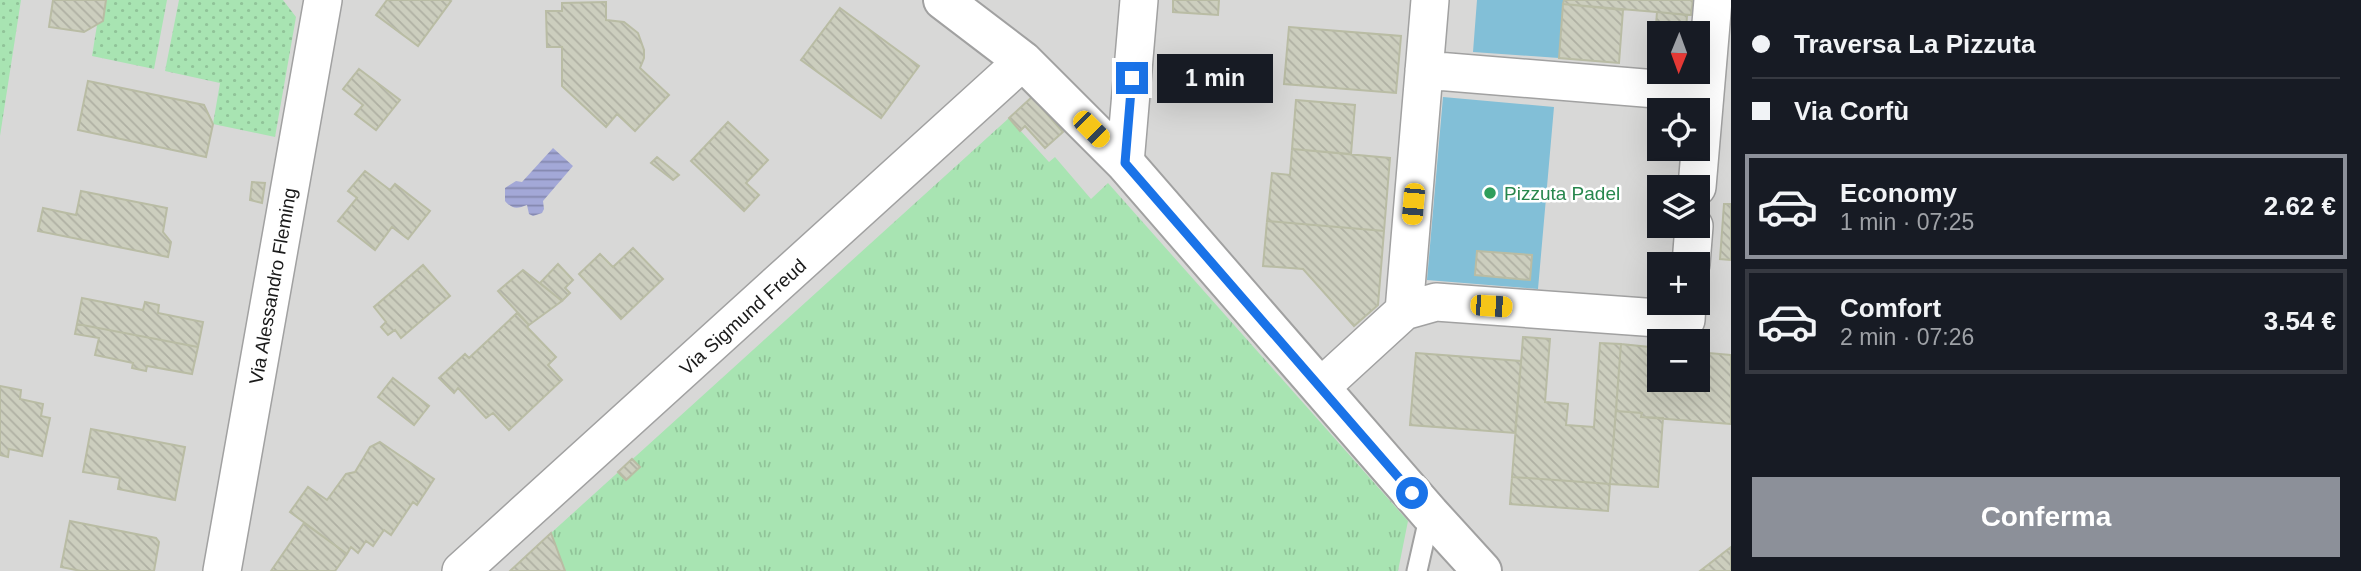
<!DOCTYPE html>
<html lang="it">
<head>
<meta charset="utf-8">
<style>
  body { margin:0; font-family:Helvetica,sans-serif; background:#20242c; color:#f1f3f6; height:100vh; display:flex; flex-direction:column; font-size:26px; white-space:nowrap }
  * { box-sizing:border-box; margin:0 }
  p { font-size:23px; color:#9ea1a6 }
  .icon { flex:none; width:38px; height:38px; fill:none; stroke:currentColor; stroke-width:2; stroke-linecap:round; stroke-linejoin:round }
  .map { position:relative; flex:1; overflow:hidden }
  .panel { display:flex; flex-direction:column; background:#171b24; width:630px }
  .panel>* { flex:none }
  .hud { display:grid; align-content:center; height:154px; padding:0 21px; background:#171b24 }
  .needle { width:46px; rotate:181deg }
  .buttons { position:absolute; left:1647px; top:21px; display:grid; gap:14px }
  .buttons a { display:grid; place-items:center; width:63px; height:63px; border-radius:0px; background:#171b24; box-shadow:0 7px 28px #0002; font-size:35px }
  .end { position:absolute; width:32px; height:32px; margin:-16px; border:9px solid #1a73e8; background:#fff; box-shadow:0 0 0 4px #fff }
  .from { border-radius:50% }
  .bubble { position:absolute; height:49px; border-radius:0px; background:#171b24; box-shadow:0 7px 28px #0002; font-size:23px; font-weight:700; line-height:49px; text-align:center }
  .car { position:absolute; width:21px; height:42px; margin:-21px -10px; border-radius:9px; box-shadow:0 0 5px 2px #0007; background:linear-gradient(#f5c518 24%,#345 0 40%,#f5c518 0 76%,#345 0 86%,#f5c518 0) }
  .hud b { display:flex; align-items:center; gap:24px; height:66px; font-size:26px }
  .hud b+b { border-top:2px solid #363941 }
  .hud i { width:18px; height:18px; background:#f1f3f6 }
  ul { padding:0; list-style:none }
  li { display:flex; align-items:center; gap:21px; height:105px; margin:0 14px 10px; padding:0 7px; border:4px solid #363941; border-radius:0px }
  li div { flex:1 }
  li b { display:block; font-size:26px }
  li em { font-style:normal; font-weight:700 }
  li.selected { border-color:#8c9099 }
  li>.icon { width:63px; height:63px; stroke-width:1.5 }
  .primary-button { display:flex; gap:14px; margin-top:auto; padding:14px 21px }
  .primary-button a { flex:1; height:80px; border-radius:0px; background:#8c9099; color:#fff; font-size:28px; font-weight:700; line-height:80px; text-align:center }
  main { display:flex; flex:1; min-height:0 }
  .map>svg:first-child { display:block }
  .residential { fill:#d8d8d7; fill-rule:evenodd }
  .grass { fill:url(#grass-tufts) }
  .garden { fill:url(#garden-dots) }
  .pitch { fill:#82bfd7 }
  .water { fill:url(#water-rules) }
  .building { fill:url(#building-back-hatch); stroke:#b9bca4; stroke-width:2 }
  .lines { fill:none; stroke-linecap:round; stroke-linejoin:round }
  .service-casing { stroke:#a1a1a1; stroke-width:23 }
  .minor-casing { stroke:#a1a1a1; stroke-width:40 }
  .tertiary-casing { stroke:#a1a1a1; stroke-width:42 }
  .service { stroke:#fff; stroke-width:19 }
  .minor { stroke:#fff; stroke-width:37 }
  .tertiary { stroke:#fff; stroke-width:38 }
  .route { stroke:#1a73e8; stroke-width:9 }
  .leisure-dot { fill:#2e9e5b; stroke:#fff; stroke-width:2.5 }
  .labels { text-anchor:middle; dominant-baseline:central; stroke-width:5; stroke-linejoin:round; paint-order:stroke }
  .leisure-label { font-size:19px; fill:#27864d; stroke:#fff; text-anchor:start }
  .street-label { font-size:19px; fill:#1a1a1a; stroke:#fff }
</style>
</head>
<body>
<main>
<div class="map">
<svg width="1731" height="571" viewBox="0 0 1731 571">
  <defs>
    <pattern id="grass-tufts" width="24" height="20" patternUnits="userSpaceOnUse" patternTransform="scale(1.75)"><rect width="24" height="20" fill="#a8e4b2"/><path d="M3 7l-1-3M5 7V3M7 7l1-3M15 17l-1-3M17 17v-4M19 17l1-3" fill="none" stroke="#90c398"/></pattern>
    <pattern id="garden-dots" width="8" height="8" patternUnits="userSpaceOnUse" patternTransform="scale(1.75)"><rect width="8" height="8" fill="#a8e4b2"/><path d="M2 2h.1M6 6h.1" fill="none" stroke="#90c398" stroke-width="1.8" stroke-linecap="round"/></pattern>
    <pattern id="water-rules" width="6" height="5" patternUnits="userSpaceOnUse" patternTransform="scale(1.75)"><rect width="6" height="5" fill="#a3a8d7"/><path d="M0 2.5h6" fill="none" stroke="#8488ae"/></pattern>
    <pattern id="building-back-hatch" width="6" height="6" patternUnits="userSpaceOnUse" patternTransform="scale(1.75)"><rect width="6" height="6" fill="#cccebe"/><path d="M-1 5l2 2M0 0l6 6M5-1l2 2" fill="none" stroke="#afb0a3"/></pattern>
  </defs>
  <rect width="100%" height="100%" fill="#e8ece0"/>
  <path class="residential" d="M0,0H1731V571H0ZM1659,33H1698V72H1659ZM1659,110H1698V149H1659ZM1659,187H1698V226H1659ZM1659,264H1698V303H1659ZM1659,341H1698V380H1659Z"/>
  <path class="grass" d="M1009,118L1049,162L1055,157L1091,199L1108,183L1408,521L1398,571H565L551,533Z"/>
  <path class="garden" d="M0,0H21L0,136Z
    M106,0H167L154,69L92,56L97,25L103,21Z
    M179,0H283L296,17L275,137L213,124L220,83L165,71Z"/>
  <path class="pitch" d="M1477,0H1564L1559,58L1473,52Z
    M1443,97L1554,107L1538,289L1427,280Z"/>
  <path class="water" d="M553,148L573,166L543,201L544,209L542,213L533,216L529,214L527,205C517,209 512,209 505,201V188L516,181L522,182Z"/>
  <path class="building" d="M53,0H106L103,21L84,32L49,27Z
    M387,0H449L451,1L418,46L376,15Z
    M1173,0H1219L1218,15L1173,12Z
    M1564,0H1693L1691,15L1563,4Z
    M606,2V20L624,22L638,33L644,50V58L640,68L669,95L635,131L617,114L606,127L562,86V47H547L546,11H562V3Z
    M1563,4L1623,10L1619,63L1559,58Z
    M840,8L919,66L881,118L801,60Z
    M1657,12L1687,15L1686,33H1659V64L1653,63Z
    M1289,27L1401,36L1396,93L1284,84Z
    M359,69L400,100L376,130L355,114L363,105L343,89Z
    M88,81L204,105L213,124L206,157L78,130Z
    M1032,97L1063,132L1045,148L1025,126L1020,131L1009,118Z
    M1296,100L1355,105L1351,154L1292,149Z
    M728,122L768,160L746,183L759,195L744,211L691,161Z
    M1292,149L1390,158L1384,231L1267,221L1272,173L1290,175Z
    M657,157L679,175L673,180L651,163Z
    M365,171L390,190L395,184L430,211L408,239L392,227L375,250L338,221L357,198L348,191Z
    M252,182L265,183L262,203L250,200Z
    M81,191L167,208L163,232L171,242L168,257L38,231L43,208L76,215Z
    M1724,204H1731V260L1720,259Z
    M1267,221L1384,231L1378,305L1354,326L1303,269L1263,266Z
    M633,248L663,279L621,319L579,274L600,254L613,267Z
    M1477,251L1532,255L1530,280L1475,275Z
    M558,264L573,280L565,288L570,293L562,301L540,283Z
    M423,265L450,296L401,338L395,330L388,335L381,327L386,322L374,307Z
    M523,270L562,301L529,325L498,291Z
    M82,298L143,310L145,302L159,305L158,313L203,322L198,347L77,324Z
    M517,313L529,325L527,327L556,357L548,365L562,380L509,430L493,413L486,418L458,388L454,393L439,378L465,354L469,358Z
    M77,324L198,347L192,374L147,366L146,371L132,368L133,363L95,355L99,338L75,334Z
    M1523,337L1550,339L1545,402L1568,404L1566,425L1594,427L1600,343L1621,344L1610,484L1512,477Z
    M1621,344L1659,348V380H1698V352L1731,355V424L1641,417L1642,413L1616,411Z
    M1416,353L1521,361L1515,433L1410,425Z
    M393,378L429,406L414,425L378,397Z
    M0,386L21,390L20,399L43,404L41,416L50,418L42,456L9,449L8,457L0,455Z
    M1616,411L1642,413L1641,417L1663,418L1658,487L1610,484Z
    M91,429L185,447L175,500L118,489L120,478L83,472Z
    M380,442L434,479L417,505L413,502L391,535L384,530L373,546L366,541L358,553L351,547L347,554L290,512L308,487L327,500L346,474L355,472L370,447Z
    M632,459L640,467L626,480L618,472Z
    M1512,477L1610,484L1608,511L1510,504Z
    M70,521L156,538L159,542L154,571H81L61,567Z
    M304,523L347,554L335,571H271Z
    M551,533L565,571H510Z
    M1731,547V571H1700Z"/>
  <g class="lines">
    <defs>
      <path id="service" d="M1417,571L1430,514"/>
      <path id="minor" d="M1424,70L1705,93
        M1125,163L1139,0
        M1697,187L1713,0
        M1691,264L1694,226
        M1404,311L1430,0
        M1321,387L1404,311L1436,302L1686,320L1687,303
        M222,571L323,0
        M461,571L1023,61"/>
      <path id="tertiary" d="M943,0L1023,61L1125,163L1430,514L1482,571"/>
    </defs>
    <use href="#service" class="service-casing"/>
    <use href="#minor" class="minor-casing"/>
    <use href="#tertiary" class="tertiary-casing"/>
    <use href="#service" class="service"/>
    <use href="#minor" class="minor"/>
    <use href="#tertiary" class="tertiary"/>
  </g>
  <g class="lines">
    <path class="route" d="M1132,78L1125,163L1412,493"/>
  </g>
  <circle class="leisure-dot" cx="1490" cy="193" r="7"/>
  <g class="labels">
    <g class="leisure-label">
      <text x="1504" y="193">Pizzuta Padel</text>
    </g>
    <g class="street-label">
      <text transform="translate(273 286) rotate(-80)">Via Alessandro Fleming</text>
      <text transform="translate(743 317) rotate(-42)">Via Sigmund Freud</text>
    </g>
  </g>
</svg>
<div class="buttons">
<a><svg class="needle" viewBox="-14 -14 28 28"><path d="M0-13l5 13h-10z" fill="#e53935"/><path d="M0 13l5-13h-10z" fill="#9ea1a6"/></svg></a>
<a><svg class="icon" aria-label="locate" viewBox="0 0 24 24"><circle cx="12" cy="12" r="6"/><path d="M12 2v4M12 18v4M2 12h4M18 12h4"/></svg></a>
<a><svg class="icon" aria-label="layers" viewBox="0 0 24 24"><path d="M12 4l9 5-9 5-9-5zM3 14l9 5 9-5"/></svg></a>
<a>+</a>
<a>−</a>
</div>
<i class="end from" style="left:1412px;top:493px"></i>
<i class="end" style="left:1132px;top:78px"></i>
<div class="bubble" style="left:1157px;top:54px;width:116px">1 min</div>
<i class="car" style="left:1091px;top:129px;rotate:135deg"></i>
<i class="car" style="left:1413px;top:204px;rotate:185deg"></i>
<i class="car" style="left:1491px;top:306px;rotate:94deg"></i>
</div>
<section class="panel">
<div class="hud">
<b><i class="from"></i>Traversa La Pizzuta</b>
<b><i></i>Via Corfù</b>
</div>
<ul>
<li class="selected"><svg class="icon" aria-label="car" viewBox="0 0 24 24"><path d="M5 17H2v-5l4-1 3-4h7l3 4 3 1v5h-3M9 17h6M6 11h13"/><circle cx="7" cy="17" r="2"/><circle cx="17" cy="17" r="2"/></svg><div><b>Economy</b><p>1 min · 07:25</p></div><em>2.62 €</em></li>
<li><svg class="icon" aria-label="car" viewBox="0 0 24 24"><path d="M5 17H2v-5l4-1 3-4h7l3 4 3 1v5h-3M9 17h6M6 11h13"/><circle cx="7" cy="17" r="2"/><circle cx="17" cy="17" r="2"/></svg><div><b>Comfort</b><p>2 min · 07:26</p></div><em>3.54 €</em></li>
</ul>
<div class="primary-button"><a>Conferma</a></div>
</section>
</main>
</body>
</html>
